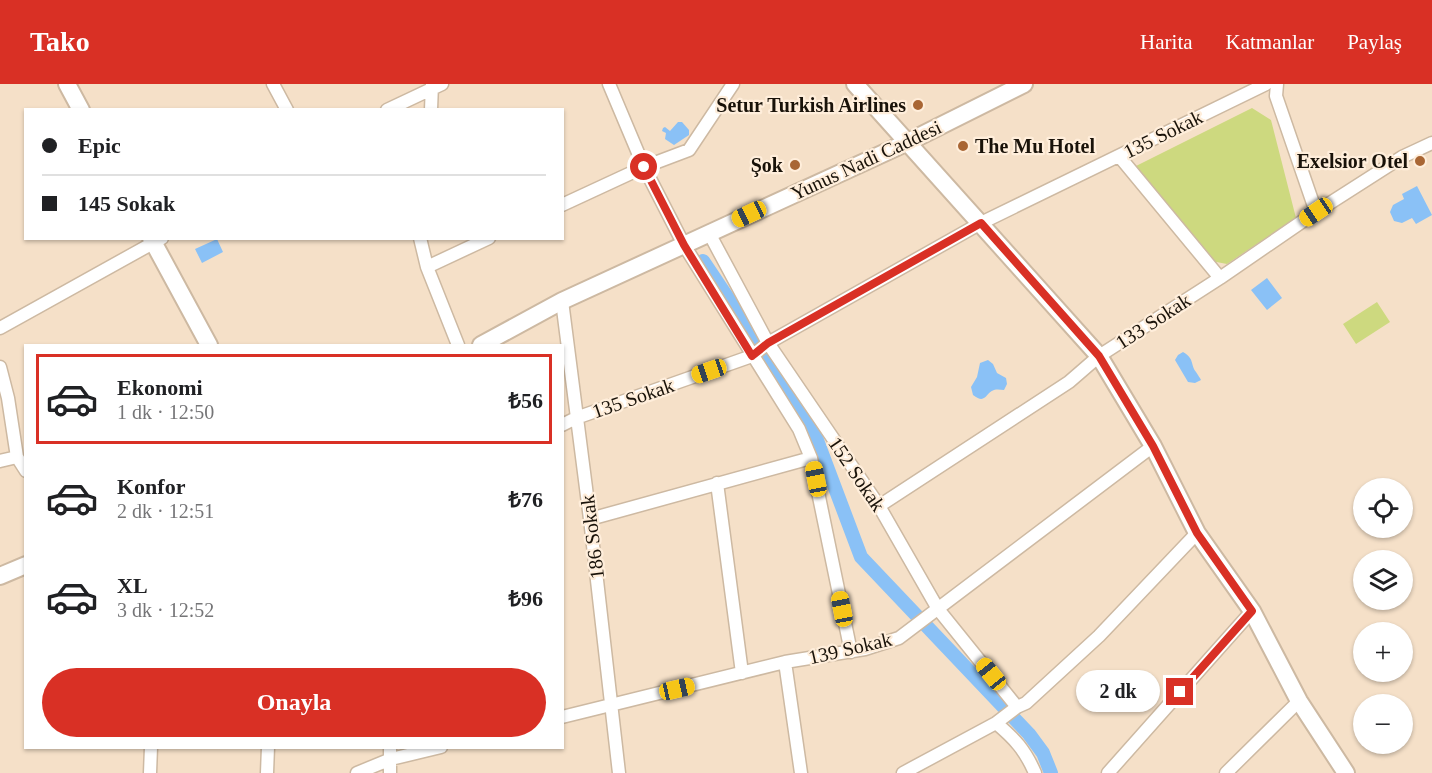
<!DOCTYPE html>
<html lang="tr">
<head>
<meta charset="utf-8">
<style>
  body { margin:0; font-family:"Times New Roman",serif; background:#f6f6f6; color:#202124; height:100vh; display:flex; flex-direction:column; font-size:22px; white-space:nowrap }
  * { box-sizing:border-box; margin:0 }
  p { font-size:20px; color:#757577 }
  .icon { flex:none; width:33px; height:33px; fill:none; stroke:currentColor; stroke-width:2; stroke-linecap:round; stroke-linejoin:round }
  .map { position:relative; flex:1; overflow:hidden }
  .details { position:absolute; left:24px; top:260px; width:540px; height:405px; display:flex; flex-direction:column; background:#fff; border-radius:0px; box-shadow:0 2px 4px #0004 }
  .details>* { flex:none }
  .top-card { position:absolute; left:24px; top:24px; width:540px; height:132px; border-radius:0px; box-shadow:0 2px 4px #0004; display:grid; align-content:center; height:132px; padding:0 18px; background:#fff }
  .fabs { position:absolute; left:1353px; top:394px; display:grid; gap:12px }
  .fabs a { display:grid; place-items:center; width:60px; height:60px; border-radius:50%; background:#fff; box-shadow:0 2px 4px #0004; font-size:30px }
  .end { position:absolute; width:27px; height:27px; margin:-14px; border:8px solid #d93025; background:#fff; box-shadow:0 0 0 3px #fff }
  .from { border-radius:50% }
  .bubble { position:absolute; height:42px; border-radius:21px; background:#fff; box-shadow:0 2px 4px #0004; font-size:20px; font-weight:700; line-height:42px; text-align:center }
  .car { position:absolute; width:18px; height:36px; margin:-18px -9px; border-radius:8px; box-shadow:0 0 4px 2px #0007; background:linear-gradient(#f5c518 24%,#345 0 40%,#f5c518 0 76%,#345 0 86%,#f5c518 0) }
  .top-card b { display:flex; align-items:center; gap:21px; height:57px; font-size:22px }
  .top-card b+b { border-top:2px solid #e0e0e0 }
  .top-card i { width:15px; height:15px; background:#202124 }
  ul { padding:10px 0 0; list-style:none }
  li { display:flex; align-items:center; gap:18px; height:90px; margin:0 12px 9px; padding:0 6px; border:3px solid transparent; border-radius:0px }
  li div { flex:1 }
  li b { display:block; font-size:22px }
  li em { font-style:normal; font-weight:700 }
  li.on { border-color:#d93025 }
  li>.icon { width:54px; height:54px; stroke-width:1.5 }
  .cta { display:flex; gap:12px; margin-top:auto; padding:12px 18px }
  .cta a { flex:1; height:69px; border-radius:36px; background:#d93025; color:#fff; font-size:24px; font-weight:700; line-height:69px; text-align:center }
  header { display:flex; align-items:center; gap:36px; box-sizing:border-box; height:84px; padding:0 30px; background:#d93025; color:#fff }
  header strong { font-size:28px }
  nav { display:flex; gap:33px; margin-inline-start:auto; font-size:21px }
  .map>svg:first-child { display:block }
  .green { fill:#cdd97f }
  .water { fill:#8ac1f6 }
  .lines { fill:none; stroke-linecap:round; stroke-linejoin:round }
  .canal { stroke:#8ac1f6; stroke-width:14 }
  .street-casing { stroke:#cdb9a2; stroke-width:15 }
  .secondary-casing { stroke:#cdb9a2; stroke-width:20 }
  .street { stroke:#fff; stroke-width:12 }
  .secondary { stroke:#fff; stroke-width:16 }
  .route { stroke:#d93025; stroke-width:8 }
  .poi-dot { fill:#a96634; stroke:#ffeedb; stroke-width:2 }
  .labels { text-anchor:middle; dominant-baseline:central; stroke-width:4.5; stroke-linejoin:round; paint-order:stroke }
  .poi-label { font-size:20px; font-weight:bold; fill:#191209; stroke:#ffeedb; text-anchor:end }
  .street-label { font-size:20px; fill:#191209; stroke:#ffeedb }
</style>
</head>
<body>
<header>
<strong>Tako</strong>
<nav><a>Harita</a><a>Katmanlar</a><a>Paylaş</a></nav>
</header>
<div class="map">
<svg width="1432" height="689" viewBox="0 0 1432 689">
  <rect width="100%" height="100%" fill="#f5e0c8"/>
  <path class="green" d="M1252,24L1271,36L1296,134L1227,180L1206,176L1132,84Z
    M1377,218L1390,238L1356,260L1343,240Z"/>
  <path class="water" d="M678,38H682L689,46V51L674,61L665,55L666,49L662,47L663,44L665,43L670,47Z
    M1417,102L1432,131L1416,140L1412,134L1402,139L1394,137L1390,128L1393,121L1404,115L1402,110Z
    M217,155L223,168L202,179L195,165Z
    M1267,194L1282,214L1267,226L1251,206Z
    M1183,268C1195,275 1190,280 1196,288C1198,291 1200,294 1201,296L1195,299L1188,298L1175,276L1178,271Z
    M988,276L993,280L997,289L1006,294L1007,300L1004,306C1001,306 998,305 994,306C985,309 986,321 973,311L971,303L977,293L980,279Z"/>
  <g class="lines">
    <path class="canal" d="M703,177L809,335L861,473L1029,650L1043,669L1051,689"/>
    <defs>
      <path id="street" d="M273,0L287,26
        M609,0L644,83L684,161L799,345L811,374L851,568
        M1277,0L1276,12L1316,128
        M387,26L442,0
        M431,26L432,0
        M1119,72L1220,194
        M562,121L644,83L689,66L733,0
        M709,149L768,259L879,422L938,525L1017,623
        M420,154L427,183L458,261
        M427,183L489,154
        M562,217L590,435L619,689
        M0,244L162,154
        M0,283L8,314L17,373L26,387
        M562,341L576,334L752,272L768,259L981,139L1266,0
        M0,377L17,373
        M717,399L742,589
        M879,422L1069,298L1099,272L1220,194L1316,128L1402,73L1432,59
        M590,435L811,374
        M785,578L801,689
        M562,633L785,578L865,565L899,554L1153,362
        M996,639C1015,655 1025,666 1035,689
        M390,663V689
        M150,689L151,663
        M267,689L268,663
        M357,689L391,675L441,663
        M903,689L996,639L1017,623L1026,619L1099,552L1197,449
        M1108,689L1252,527
        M1226,689L1299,617"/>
      <path id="secondary" d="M67,0L81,26
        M855,0L1099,272L1153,362L1197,449L1252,527L1299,617L1346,689
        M151,154L209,261
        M481,261L562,217L908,58L1024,0
        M0,492L26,481"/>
    </defs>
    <use href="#street" class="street-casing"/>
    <use href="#secondary" class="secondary-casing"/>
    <use href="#street" class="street"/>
    <use href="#secondary" class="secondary"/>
  </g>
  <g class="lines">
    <path class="route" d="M644,83L684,161L752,272L768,259L981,139L1099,272L1153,362L1197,449L1252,527L1180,608"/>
  </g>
  <g class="poi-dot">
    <circle cx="918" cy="21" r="6"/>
    <circle cx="963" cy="62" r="6"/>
    <circle cx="1420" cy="77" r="6"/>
    <circle cx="795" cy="81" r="6"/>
  </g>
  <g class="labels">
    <g class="poi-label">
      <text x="906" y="21">Setur Turkish Airlines</text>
      <text x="975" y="62" text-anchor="start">The Mu Hotel</text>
      <text x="1408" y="77">Exelsior Otel</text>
      <text x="783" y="81">Şok</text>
    </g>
    <g class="street-label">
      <text transform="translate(1163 50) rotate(-26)">135 Sokak</text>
      <text transform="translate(866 76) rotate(-25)">Yunus Nadi Caddesi</text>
      <text transform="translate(1153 237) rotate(-33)">133 Sokak</text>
      <text transform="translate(633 314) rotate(-19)">135 Sokak</text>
      <text transform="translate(857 390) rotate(56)">152 Sokak</text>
      <text transform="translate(592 453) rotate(-97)">186 Sokak</text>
      <text transform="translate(850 564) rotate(-13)">139 Sokak</text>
    </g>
  </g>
</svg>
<div class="fabs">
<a><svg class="icon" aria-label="locate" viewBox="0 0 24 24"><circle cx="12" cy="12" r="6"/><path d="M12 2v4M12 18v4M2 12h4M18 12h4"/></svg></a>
<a><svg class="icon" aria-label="layers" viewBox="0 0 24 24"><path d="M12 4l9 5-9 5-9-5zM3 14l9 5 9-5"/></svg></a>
<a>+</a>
<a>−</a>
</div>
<i class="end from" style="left:644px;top:83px"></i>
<i class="end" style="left:1180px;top:608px"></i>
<div class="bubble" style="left:1076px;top:586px;width:84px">2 dk</div>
<i class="car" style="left:1316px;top:128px;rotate:236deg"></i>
<i class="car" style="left:749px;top:130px;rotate:245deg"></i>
<i class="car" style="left:709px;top:287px;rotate:251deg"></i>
<i class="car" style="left:816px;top:395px;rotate:349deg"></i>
<i class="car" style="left:842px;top:525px;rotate:349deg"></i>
<i class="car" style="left:991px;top:590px;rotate:321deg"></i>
<i class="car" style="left:677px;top:605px;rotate:77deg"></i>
<div class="top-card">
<b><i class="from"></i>Epic</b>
<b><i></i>145 Sokak</b>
</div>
<section class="details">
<ul>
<li class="on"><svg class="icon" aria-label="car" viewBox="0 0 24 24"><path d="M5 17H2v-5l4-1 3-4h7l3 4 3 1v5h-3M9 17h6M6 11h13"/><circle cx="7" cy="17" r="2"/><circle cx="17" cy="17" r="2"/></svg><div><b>Ekonomi</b><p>1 dk · 12:50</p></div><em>₺56</em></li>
<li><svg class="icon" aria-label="car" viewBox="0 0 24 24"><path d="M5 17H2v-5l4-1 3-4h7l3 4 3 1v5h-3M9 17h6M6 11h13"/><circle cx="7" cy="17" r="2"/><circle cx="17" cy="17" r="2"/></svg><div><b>Konfor</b><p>2 dk · 12:51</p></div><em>₺76</em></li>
<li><svg class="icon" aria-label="car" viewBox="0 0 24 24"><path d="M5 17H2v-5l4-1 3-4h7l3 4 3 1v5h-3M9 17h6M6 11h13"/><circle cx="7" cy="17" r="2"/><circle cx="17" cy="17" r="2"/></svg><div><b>XL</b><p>3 dk · 12:52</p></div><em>₺96</em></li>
</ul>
<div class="cta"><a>Onayla</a></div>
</section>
</div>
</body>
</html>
